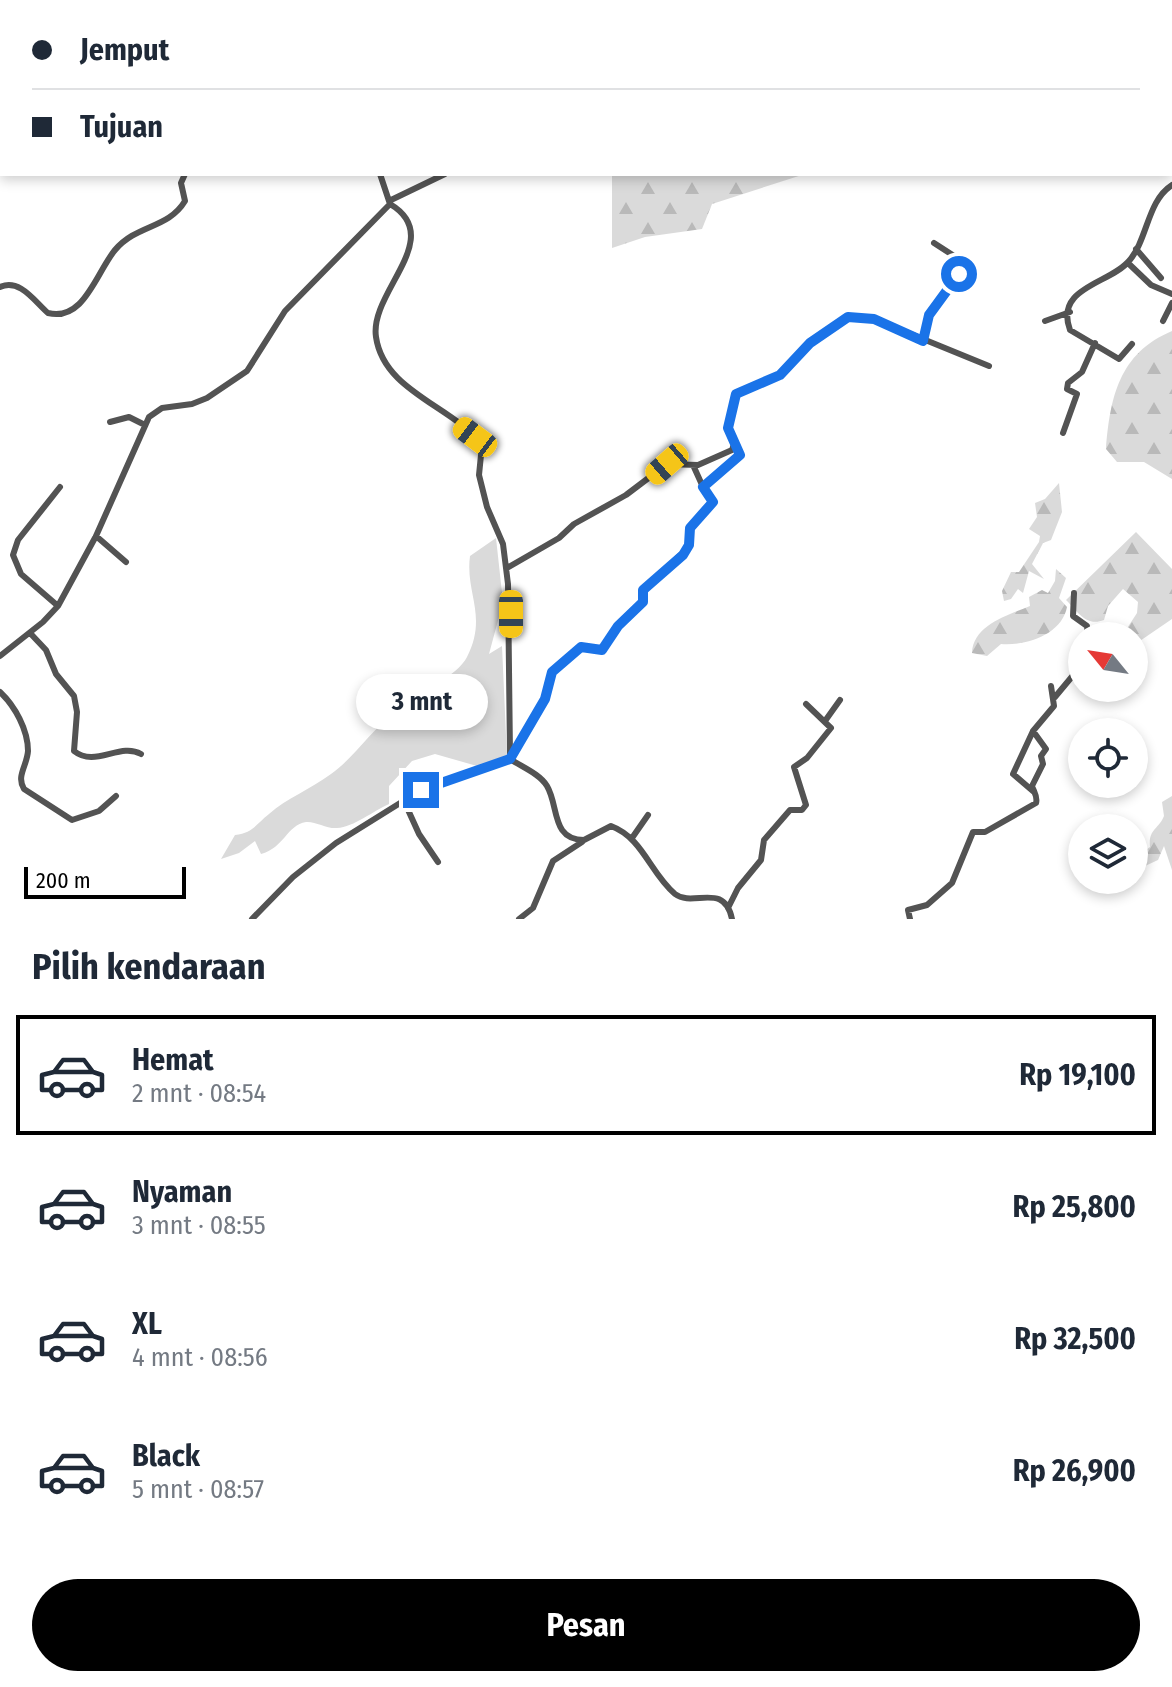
<!DOCTYPE html>
<html lang="id">
<head>
<meta charset="utf-8">
<style>
  body { margin:0; font-family:"Fira Sans Condensed",sans-serif; background:#f2f2f3; color:#1f2937; height:100vh; display:flex; flex-direction:column; font-size:30px; white-space:nowrap }
  * { box-sizing:border-box; margin:0 }
  p { font-size:26px; color:#747a83 }
  .icon { flex:none; width:44px; height:44px; fill:none; stroke:currentColor; stroke-width:2; stroke-linecap:round; stroke-linejoin:round }
  .map { position:relative; height:919px; overflow:hidden }
  .sheet { display:flex; flex-direction:column; background:#fff; flex:1 }
  .sheet>* { flex:none }
  .guide { position:absolute; left:0px; top:0px; width:1172px; height:176px; box-shadow:0 4px 12px #0003; display:grid; align-content:center; height:176px; padding:0 32px; background:#fff }
  .needle { width:52px; rotate:300deg }
  .buttons { position:absolute; left:1068px; top:622px; display:grid; gap:16px }
  .buttons a { display:grid; place-items:center; width:80px; height:80px; border-radius:50%; background:#fff; box-shadow:0 4px 12px #0003; font-size:40px }
  .scale { position:absolute; left:24px; bottom:20px; width:162px; box-sizing:border-box; padding-left:8px; border:4px solid #000; border-top:0; font-size:22px; line-height:28px; white-space:nowrap; color:#000; -webkit-text-stroke:6px #fff; paint-order:stroke }
  .end { position:absolute; width:36px; height:36px; margin:-18px; border:10px solid #1a73e8; background:#fff; box-shadow:0 0 0 4px #fff }
  .from { border-radius:50% }
  .bubble { position:absolute; height:56px; border-radius:28px; background:#fff; box-shadow:0 4px 12px #0003; font-size:26px; font-weight:700; line-height:56px; text-align:center }
  .car { position:absolute; width:24px; height:48px; margin:-24px -12px; border-radius:10px; box-shadow:0 0 6px 2px #0007; background:linear-gradient(#f5c518 24%,#345 0 40%,#f5c518 0 76%,#345 0 86%,#f5c518 0) }
  .guide b { display:flex; align-items:center; gap:28px; height:76px; font-size:30px }
  .guide b+b { border-top:2px solid #e0e1e3 }
  .guide i { width:20px; height:20px; background:#1f2937 }
  ul { padding:0; list-style:none }
  li { display:flex; align-items:center; gap:24px; height:120px; margin:0 16px 12px; padding:0 16px; border:4px solid transparent; border-radius:0px }
  li div { flex:1 }
  li b { display:block; font-size:30px }
  li em { font-style:normal; font-weight:700 }
  li.active { border-color:#000 }
  li>.icon { width:72px; height:72px; stroke-width:1.5 }
  h2 { padding:0 32px; font-size:36px; line-height:96px }
  .action { display:flex; gap:16px; margin-top:auto; padding:16px 32px }
  .action a { flex:1; height:92px; border-radius:48px; background:#000; color:#fff; font-size:32px; font-weight:700; line-height:92px; text-align:center }
  .map>svg:first-child { display:block }
  .green { fill:#dadada }
  .forest { fill:url(#forest-firs) }
  .lines { fill:none; stroke-linecap:round; stroke-linejoin:round }
  .minor { stroke:#535353; stroke-width:6 }
  .route { stroke:#1a73e8; stroke-width:10 }
</style>
</head>
<body>
<div class="map">
<svg width="1172" height="919" viewBox="0 0 1172 919">
  <defs>
    <pattern id="forest-firs" width="22" height="20" patternUnits="userSpaceOnUse" patternTransform="scale(2)"><rect width="22" height="20" fill="#dadada"/><path d="M5 1l3.5 6h-7zM16 11l3.5 6h-7z" fill="#b9b9b9"/></pattern>
  </defs>
  <rect width="100%" height="100%" fill="#fff"/>
  <path class="green" d="M496,538L503,602L489,654L502,646L507,758L477,766L435,754L412,761L389,786V804C373,811 354,827 337,828C327,829 315,821 306,822C287,825 284,848 261,854L255,841L239,853L221,859L235,835C253,833 255,825 269,814C287,798 311,789 331,774C355,757 372,729 396,711C415,695 458,676 467,657C488,616 465,593 470,556Z"/>
  <path class="forest" d="M612,174H805L712,204L702,229L645,237L612,248Z
    M1172,331V479L1144,462H1117L1106,449C1110,398 1119,353 1172,331Z
    M1059,483L1062,512L1051,540L1043,543L1032,564L1044,579L1029,571L1023,593L1018,589L1011,599L1004,601L1002,591L1011,572H1019L1039,542L1040,536L1029,529L1037,517L1035,503L1045,499Z
    M1136,532L1172,569V619L1134,645V636H1122L1137,613L1138,602L1123,589L1108,606L1104,620C1086,627 1078,612 1066,600Z
    M1056,569L1066,578L1059,598L1067,607C1062,634 1027,646 1001,644L987,656L972,653C973,625 1008,615 1030,606L1029,597L1042,590L1048,593L1055,581Z
    M1172,796V870L1164,846L1158,860L1145,866L1140,854L1150,847C1148,829 1159,829 1164,816L1162,802Z"/>
  <g class="lines">
    <path class="minor" d="M548,0L553,2
      M485,2L489,0
      M783,2L785,0
      M391,200L445,174
      M390,204C447,238 369,292 376,337C384,392 453,406 482,445L479,475L487,507L503,544L508,584L510,755
      M1136,249L1161,278
      M1128,263L1151,285L1172,294
      M0,287C20,278 35,302 48,313C84,322 96,273 115,250C137,224 168,229 185,201L181,183L185,174
      M1045,321L1070,312
      M1163,321L1172,303
      M923,341L929,315L965,263L934,243
      M1132,344L1119,359L1070,330C1054,287 1110,284 1129,261C1148,239 1147,201 1172,185
      M110,422L129,417L145,425
      M1063,433L1077,394L1067,389L1068,383L1082,372L1095,343
      M693,465L703,487
      M96,536L126,562
      M507,568L559,538L574,524L626,495L667,464L698,465L732,450L734,444
      M1074,593L1073,616L1087,626L1088,636
      M58,606L21,574L13,555L18,540L60,487
      M30,633L46,650L56,674L74,696L77,712L74,751C95,768 120,742 141,754
      M0,656L43,622L58,606L96,536L149,417L162,408L192,404L207,398L247,371L285,311L390,204L380,174
      M0,692C15,706 28,730 28,751C27,766 16,776 24,789L72,820L99,811L116,796
      M1055,697L1075,673L1074,665L1082,660
      M825,721L840,700
      M1033,731L1054,706L1051,686
      M510,759C522,767 540,774 547,786C559,806 551,840 584,840L611,826C643,838 650,873 675,894C693,908 724,881 732,919
      M404,801L419,834L438,862
      M632,838L648,815
      M728,908L738,888L761,860L764,840L790,810H802L806,805L794,767L807,758L831,728L806,704
      M252,919L293,877L336,843L421,790L510,759L545,699L552,672L581,647L602,650L618,626L643,602V590L687,549L690,528L713,502L703,487L740,455L728,428L736,394L780,375L810,343L848,317L874,319L989,366
      M519,919L533,908L553,861L582,842
      M910,919L908,910L927,905L952,883L973,832H985L1036,803C1038,797 1034,792 1032,786L1043,764L1041,756L1046,749L1033,731L1013,774L1034,792"/>
  </g>
  <g class="lines">
    <path class="route" d="M421,790L510,759L545,699L552,672L581,647L602,650L618,626L643,602V590L683,555L689,545L690,528L713,502L703,487L740,455L728,428L736,394L780,375L810,343L848,317L874,319L923,341L929,315L959,274"/>
  </g>
</svg>
<div class="buttons">
<a><svg class="needle" viewBox="-14 -14 28 28"><path d="M0-13l5 13h-10z" fill="#e53935"/><path d="M0 13l5-13h-10z" fill="#747a83"/></svg></a>
<a><svg class="icon" aria-label="locate" viewBox="0 0 24 24"><circle cx="12" cy="12" r="6"/><path d="M12 2v4M12 18v4M2 12h4M18 12h4"/></svg></a>
<a><svg class="icon" aria-label="layers" viewBox="0 0 24 24"><path d="M12 4l9 5-9 5-9-5zM3 14l9 5 9-5"/></svg></a>
</div>
<div class="scale">200 m</div>
<i class="end from" style="left:959px;top:274px"></i>
<i class="end" style="left:421px;top:790px"></i>
<div class="bubble" style="left:356px;top:674px;width:132px">3 mnt</div>
<i class="car" style="left:475px;top:437px;rotate:307deg"></i>
<i class="car" style="left:667px;top:464px;rotate:229deg"></i>
<i class="car" style="left:511px;top:614px;rotate:180deg"></i>
<div class="guide">
<b><i class="from"></i>Jemput</b>
<b><i></i>Tujuan</b>
</div>
</div>
<section class="sheet">
<h2>Pilih kendaraan</h2>
<ul>
<li class="active"><svg class="icon" aria-label="car" viewBox="0 0 24 24"><path d="M5 17H2v-5l4-1 3-4h7l3 4 3 1v5h-3M9 17h6M6 11h13"/><circle cx="7" cy="17" r="2"/><circle cx="17" cy="17" r="2"/></svg><div><b>Hemat</b><p>2 mnt · 08:54</p></div><em>Rp 19,100</em></li>
<li><svg class="icon" aria-label="car" viewBox="0 0 24 24"><path d="M5 17H2v-5l4-1 3-4h7l3 4 3 1v5h-3M9 17h6M6 11h13"/><circle cx="7" cy="17" r="2"/><circle cx="17" cy="17" r="2"/></svg><div><b>Nyaman</b><p>3 mnt · 08:55</p></div><em>Rp 25,800</em></li>
<li><svg class="icon" aria-label="car" viewBox="0 0 24 24"><path d="M5 17H2v-5l4-1 3-4h7l3 4 3 1v5h-3M9 17h6M6 11h13"/><circle cx="7" cy="17" r="2"/><circle cx="17" cy="17" r="2"/></svg><div><b>XL</b><p>4 mnt · 08:56</p></div><em>Rp 32,500</em></li>
<li><svg class="icon" aria-label="car" viewBox="0 0 24 24"><path d="M5 17H2v-5l4-1 3-4h7l3 4 3 1v5h-3M9 17h6M6 11h13"/><circle cx="7" cy="17" r="2"/><circle cx="17" cy="17" r="2"/></svg><div><b>Black</b><p>5 mnt · 08:57</p></div><em>Rp 26,900</em></li>
</ul>
<div class="action"><a>Pesan</a></div>
</section>
</body>
</html>
